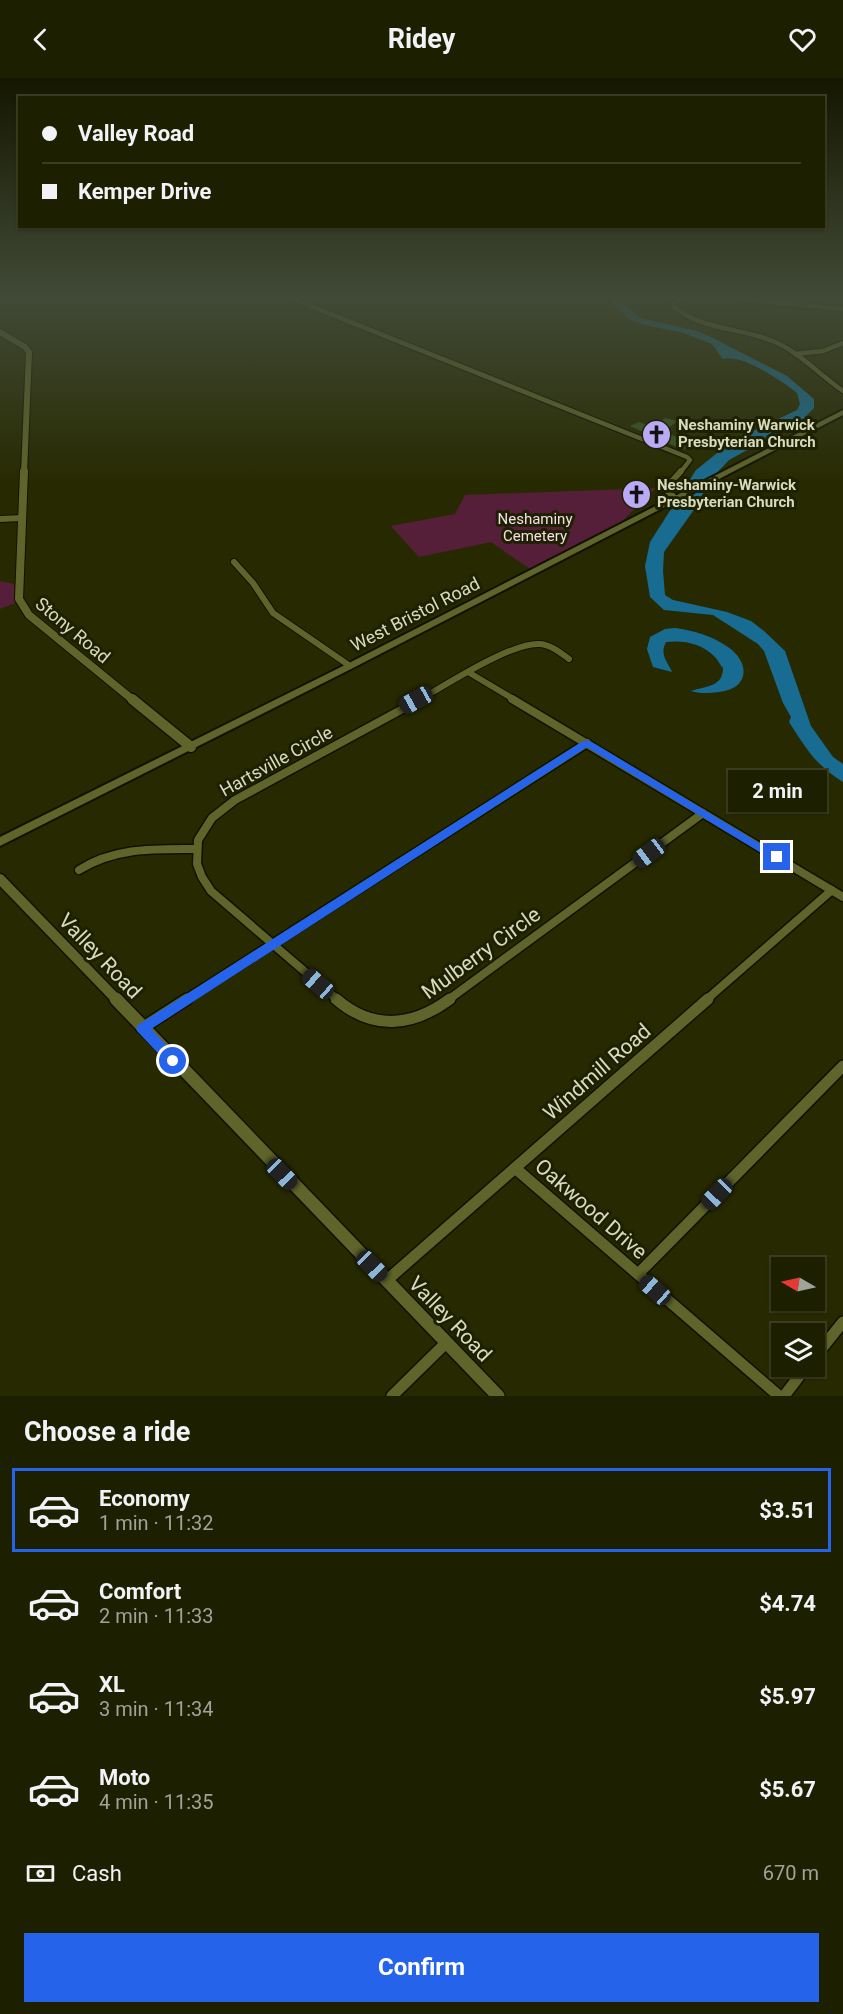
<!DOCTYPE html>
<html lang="en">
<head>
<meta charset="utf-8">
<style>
  body { margin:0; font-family:Roboto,sans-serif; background:#25280a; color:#f1f3f6; height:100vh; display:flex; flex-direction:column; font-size:22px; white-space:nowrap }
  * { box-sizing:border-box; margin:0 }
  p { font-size:20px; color:#a0a399 }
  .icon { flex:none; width:33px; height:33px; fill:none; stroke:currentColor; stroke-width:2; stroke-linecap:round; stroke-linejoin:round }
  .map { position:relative; height:1318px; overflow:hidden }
  .side { display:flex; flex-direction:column; background:#1d2000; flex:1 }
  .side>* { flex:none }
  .hud { position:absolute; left:18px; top:18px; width:807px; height:132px; border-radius:0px; box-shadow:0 2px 4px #0004,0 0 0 2px #3b3e22; display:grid; align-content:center; height:132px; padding:0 24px; background:#1d2000 }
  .needle { width:39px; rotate:279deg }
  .tools { position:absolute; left:771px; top:1179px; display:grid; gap:12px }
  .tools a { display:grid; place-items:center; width:54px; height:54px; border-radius:0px; background:#1d2000; box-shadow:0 2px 4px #0004,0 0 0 2px #3b3e22; font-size:30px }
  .end { position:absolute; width:27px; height:27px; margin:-14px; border:8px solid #2563eb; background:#fff; box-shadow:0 0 0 3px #fff }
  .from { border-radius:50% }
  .bubble { position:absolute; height:42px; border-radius:0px; background:#1d2000; box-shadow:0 2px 4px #0004,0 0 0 2px #3b3e22; font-size:20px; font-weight:700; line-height:42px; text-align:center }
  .car { position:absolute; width:18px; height:36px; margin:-18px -9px; border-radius:8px; box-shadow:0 0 4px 2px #0007; background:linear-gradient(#222 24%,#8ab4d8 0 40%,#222 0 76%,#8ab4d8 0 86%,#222 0) }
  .hud b { display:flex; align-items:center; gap:21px; height:57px; font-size:22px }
  .hud b+b { border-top:2px solid #3b3e22 }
  .hud i { width:15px; height:15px; background:#f1f3f6 }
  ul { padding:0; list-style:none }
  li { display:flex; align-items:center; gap:18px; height:84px; margin:0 12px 9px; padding:0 12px; border:3px solid transparent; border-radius:0px }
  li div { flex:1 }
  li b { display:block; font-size:22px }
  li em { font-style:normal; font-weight:700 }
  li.selected { border-color:#2563eb }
  li>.icon { width:54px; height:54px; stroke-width:1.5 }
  h2 { padding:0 24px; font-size:27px; line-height:72px }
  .pay { display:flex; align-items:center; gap:15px; height:66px; padding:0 24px; font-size:22px }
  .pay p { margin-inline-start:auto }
  .primary-button { display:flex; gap:12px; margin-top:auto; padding:12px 24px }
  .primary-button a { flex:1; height:69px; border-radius:0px; background:#2563eb; color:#fff; font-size:24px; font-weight:700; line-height:69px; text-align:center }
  header { display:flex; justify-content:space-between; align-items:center; height:78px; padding:0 24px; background:#1d2000; font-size:27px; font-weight:700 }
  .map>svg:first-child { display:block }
  .green { fill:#561f39 }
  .water { fill:#196c91 }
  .building { fill:#385323 }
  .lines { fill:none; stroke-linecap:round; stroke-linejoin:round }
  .minor-far3-casing { stroke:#101200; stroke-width:7 }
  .minor-far2-casing { stroke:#101200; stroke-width:8 }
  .minor-far1-casing { stroke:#101200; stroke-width:11 }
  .minor-casing { stroke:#101200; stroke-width:14 }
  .tertiary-far3-casing { stroke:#101200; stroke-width:8 }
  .tertiary-far2-casing { stroke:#101200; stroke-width:10 }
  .tertiary-far1-casing { stroke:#101200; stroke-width:13 }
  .tertiary-casing { stroke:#101200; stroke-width:16 }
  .secondary-casing { stroke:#101200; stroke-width:4 }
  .minor-far3 { stroke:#5f642a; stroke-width:4.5 }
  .minor-far2 { stroke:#5f642a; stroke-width:6 }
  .minor-far1 { stroke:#5f642a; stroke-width:8 }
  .minor { stroke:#5f642a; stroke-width:11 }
  .tertiary-far3 { stroke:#5f642a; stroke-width:6 }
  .tertiary-far2 { stroke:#5f642a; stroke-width:8 }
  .tertiary-far1 { stroke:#5f642a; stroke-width:10 }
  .tertiary { stroke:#5f642a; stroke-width:13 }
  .secondary { fill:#5f642a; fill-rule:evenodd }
  .route { fill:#2563eb }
  .labels { text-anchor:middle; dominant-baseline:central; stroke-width:6; stroke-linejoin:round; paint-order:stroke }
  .far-poi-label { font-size:15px; font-weight:bold; fill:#d8dcbe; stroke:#1e2002; text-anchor:start }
  .far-park-label { font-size:15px; fill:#f6dde6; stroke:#1e2002 }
  .street-label { font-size:18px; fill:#d8dcbe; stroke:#1e2002 }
  .near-street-label { font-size:21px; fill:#d8dcbe; stroke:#1e2002 }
</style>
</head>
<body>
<header><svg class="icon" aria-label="back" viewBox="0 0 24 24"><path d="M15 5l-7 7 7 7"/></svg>Ridey<svg class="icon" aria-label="heart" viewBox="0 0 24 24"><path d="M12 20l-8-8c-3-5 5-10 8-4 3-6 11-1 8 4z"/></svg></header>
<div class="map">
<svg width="843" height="1318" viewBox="0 0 843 1318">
  <rect width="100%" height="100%" fill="#272a00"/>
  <path class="green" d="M656,410L621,444L530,491L491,464L419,479L391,448L455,436L465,417Z
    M0,503L14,506L15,525L0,531Z"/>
  <path class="water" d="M609,221H618L641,240L697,253L713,260L787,298L814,321V330L802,342L729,382L711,401L693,433L664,474L663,493L665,517L673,522L727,534L751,543L764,553L785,573L811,648L833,679L843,686V704C815,686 807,672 789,644L791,639L783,625L764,573L758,566L713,537L664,532L650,519L645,488L650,464L696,392L732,363L797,332L800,326L797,315C781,302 742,276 723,281L712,266L684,255L645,247L629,241Z
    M675,550C693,552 714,559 728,569C751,585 749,611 719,614C710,615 700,616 691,613C706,608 723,609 723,590C720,587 718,582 715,579C701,565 684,562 666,564C659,577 668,584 672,594L653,589L647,571L650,559L665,551Z"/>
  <path class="building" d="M665,340L677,343L664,354L685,362L681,364L690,368L689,369L683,372L630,348L639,344L653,349Z"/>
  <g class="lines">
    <defs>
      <path id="minor-far3" d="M293,221L687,379L690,382L680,395
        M680,221L674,225V229C704,253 741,249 775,264C800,275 820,297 843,313
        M743,221L843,231
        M795,276L823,273L843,265"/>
      <path id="minor-far2" d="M676,421L665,411L681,393
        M0,441L22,440
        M234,484L253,505L273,535L350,588
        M468,594L515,622
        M419,622C446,607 511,564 540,566C551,567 561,575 569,581"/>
      <path id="minor-far1" d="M512,621L843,819
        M79,792C115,769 155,771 196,771
        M185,922L587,665
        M338,922L211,813L202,799L197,786L198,762L212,740L235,722L421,621
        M448,922L703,735
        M706,922L832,812"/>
      <path id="minor" d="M336,921C373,953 412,949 450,921
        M142,950L187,921
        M515,1090L779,1318
        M638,1196L843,988
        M386,1203L708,921
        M814,1280L843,1244
        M392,1318L446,1265
        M784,1318L807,1288"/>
      <path id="tertiary-far3" d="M0,254L25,269L29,274L24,395"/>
      <path id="tertiary-far2" d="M24,393L19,521L29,537L133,622"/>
      <path id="tertiary-far1" d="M132,621L191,669
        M0,801L117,922"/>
      <path id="tertiary" d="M116,921L498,1318"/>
      <path id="secondary" d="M843,332V337L353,590L0,768V759L347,586Z"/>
    </defs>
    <use href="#minor-far3" class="minor-far3-casing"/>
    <use href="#minor-far2" class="minor-far2-casing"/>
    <use href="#minor-far1" class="minor-far1-casing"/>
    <use href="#minor" class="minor-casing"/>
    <use href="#tertiary-far3" class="tertiary-far3-casing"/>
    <use href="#tertiary-far2" class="tertiary-far2-casing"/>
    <use href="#tertiary-far1" class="tertiary-far1-casing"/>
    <use href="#tertiary" class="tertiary-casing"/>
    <use href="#secondary" class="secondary-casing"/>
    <use href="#minor-far3" class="minor-far3"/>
    <use href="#minor-far2" class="minor-far2"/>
    <use href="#minor-far1" class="minor-far1"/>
    <use href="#minor" class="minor"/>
    <use href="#tertiary-far3" class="tertiary-far3"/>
    <use href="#tertiary-far2" class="tertiary-far2"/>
    <use href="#tertiary-far1" class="tertiary-far1"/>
    <use href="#tertiary" class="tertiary"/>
    <use href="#secondary" class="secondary"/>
  </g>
  <linearGradient id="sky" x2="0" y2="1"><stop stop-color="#151700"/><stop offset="0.54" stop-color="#414a37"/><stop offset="1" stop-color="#414a37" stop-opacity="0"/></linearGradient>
  <rect width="843" height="406" fill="url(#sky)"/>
  <path class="route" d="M583,663H590L782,779L777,783L773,782L587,669L151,951L178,979L180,983L178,987H169L138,954L136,951L138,947Z"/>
  <defs>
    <symbol id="church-disc" viewBox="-11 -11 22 22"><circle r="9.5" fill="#baaaf6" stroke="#1e2002"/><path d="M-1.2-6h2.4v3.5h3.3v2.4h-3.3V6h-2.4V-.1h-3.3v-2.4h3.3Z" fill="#111"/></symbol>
  </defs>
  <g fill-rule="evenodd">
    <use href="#church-disc" x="640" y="340" width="33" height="33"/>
    <use href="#church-disc" x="620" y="400" width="33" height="33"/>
  </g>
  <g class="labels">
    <g class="far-poi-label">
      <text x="678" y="347">Neshaminy Warwick<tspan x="678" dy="17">Presbyterian Church</tspan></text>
      <text x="657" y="407">Neshaminy-Warwick<tspan x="657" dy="17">Presbyterian Church</tspan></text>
    </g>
    <g class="far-park-label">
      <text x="535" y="441">Neshaminy<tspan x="535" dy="17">Cemetery</tspan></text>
    </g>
    <g class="street-label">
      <text transform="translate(415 536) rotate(-27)">West Bristol Road</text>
      <text transform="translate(73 552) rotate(40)">Stony Road</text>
      <text transform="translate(276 683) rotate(-29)">Hartsville Circle</text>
    </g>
    <g class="near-street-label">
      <text transform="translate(481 875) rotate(-36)">Mulberry Circle</text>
      <text transform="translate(100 878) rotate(46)">Valley Road</text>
      <text transform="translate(597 994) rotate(-41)">Windmill Road</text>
      <text transform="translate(591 1131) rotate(41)">Oakwood Drive</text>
      <text transform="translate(450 1241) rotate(46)">Valley Road</text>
    </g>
  </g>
</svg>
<div class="tools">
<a><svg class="needle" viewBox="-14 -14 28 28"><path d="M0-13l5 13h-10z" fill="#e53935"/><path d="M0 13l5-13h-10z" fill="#a0a399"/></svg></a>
<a><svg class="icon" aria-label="layers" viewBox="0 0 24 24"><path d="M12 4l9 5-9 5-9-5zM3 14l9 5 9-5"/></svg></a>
</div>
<i class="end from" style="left:173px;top:983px"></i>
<i class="end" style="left:777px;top:779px"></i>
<div class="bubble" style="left:728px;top:692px;width:99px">2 min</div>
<i class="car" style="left:416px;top:622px;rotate:241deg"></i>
<i class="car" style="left:649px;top:775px;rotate:233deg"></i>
<i class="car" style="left:318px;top:906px;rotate:311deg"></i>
<i class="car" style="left:282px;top:1096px;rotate:136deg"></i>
<i class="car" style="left:717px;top:1116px;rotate:224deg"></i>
<i class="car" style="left:372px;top:1188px;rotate:136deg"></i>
<i class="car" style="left:655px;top:1212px;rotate:311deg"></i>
<div class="hud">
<b><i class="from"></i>Valley Road</b>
<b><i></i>Kemper Drive</b>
</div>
</div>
<section class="side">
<h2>Choose a ride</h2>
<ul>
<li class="selected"><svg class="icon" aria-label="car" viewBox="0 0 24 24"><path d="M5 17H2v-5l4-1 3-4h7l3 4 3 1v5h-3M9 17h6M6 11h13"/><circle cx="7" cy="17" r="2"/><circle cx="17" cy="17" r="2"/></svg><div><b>Economy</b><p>1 min · 11:32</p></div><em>$3.51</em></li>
<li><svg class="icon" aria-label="car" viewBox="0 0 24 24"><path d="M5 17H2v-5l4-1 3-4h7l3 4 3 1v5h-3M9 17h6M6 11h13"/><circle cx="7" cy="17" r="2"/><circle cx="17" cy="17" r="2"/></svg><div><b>Comfort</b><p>2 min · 11:33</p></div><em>$4.74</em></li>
<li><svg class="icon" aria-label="car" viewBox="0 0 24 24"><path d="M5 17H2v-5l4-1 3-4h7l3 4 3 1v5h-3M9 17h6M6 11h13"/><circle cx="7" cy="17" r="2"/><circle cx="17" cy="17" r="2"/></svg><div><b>XL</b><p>3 min · 11:34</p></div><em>$5.97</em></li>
<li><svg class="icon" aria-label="car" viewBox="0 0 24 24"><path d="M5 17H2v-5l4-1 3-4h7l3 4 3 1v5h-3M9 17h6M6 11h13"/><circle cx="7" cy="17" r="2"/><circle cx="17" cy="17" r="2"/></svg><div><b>Moto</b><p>4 min · 11:35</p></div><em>$5.67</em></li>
</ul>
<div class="pay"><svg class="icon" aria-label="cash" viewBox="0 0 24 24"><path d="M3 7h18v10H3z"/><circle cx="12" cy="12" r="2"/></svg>Cash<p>670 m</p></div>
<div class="primary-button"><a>Confirm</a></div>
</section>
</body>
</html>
